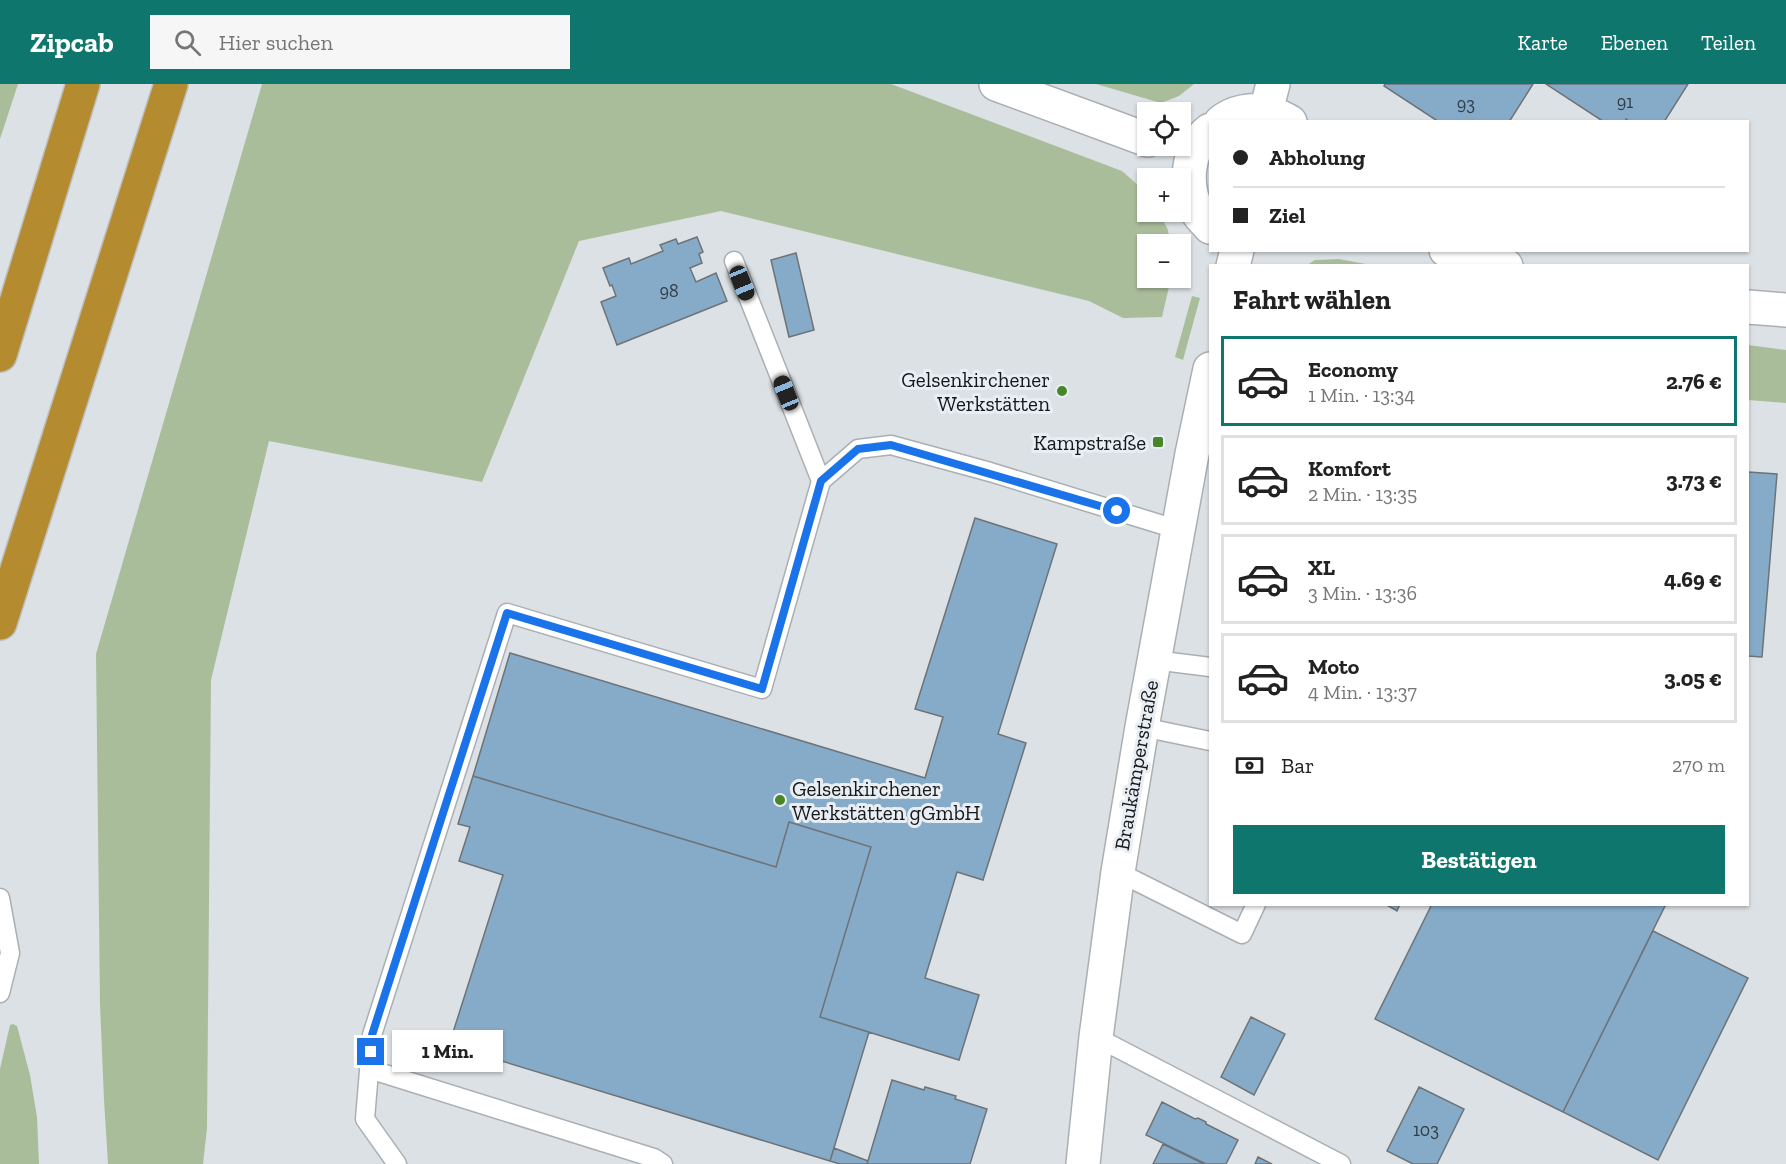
<!DOCTYPE html>
<html lang="de">
<head>
<meta charset="utf-8">
<style>
  body { margin:0; font-family:"Zilla Slab",serif; background:#f6f6f6; color:#222; height:100vh; display:flex; flex-direction:column; font-size:22px; white-space:nowrap }
  * { box-sizing:border-box; margin:0 }
  p { font-size:20px; color:#767676 }
  .icon { flex:none; width:33px; height:33px; fill:none; stroke:currentColor; stroke-width:2; stroke-linecap:round; stroke-linejoin:round }
  .map { position:relative; flex:1; overflow:hidden }
  .details { position:absolute; left:1209px; top:180px; width:540px; height:642px; display:flex; flex-direction:column; background:#fff; border-radius:0px; box-shadow:0 2px 4px #0004 }
  .details>* { flex:none }
  .banner { position:absolute; left:1209px; top:36px; width:540px; height:132px; border-radius:0px; box-shadow:0 2px 4px #0004; display:grid; align-content:center; height:132px; padding:0 24px; background:#fff }
  .buttons { position:absolute; left:1137px; top:18px; display:grid; gap:12px }
  .buttons a { display:grid; place-items:center; width:54px; height:54px; border-radius:0px; background:#fff; box-shadow:0 2px 4px #0004; font-size:30px }
  .end { position:absolute; width:27px; height:27px; margin:-14px; border:8px solid #1a73e8; background:#fff; box-shadow:0 0 0 3px #fff }
  .from { border-radius:50% }
  .bubble { position:absolute; height:42px; border-radius:0px; background:#fff; box-shadow:0 2px 4px #0004; font-size:20px; font-weight:700; line-height:42px; text-align:center }
  .car { position:absolute; width:18px; height:36px; margin:-18px -9px; border-radius:8px; box-shadow:0 0 4px 2px #0007; background:linear-gradient(#222 24%,#8ab4d8 0 40%,#222 0 76%,#8ab4d8 0 86%,#222 0) }
  .banner b { display:flex; align-items:center; gap:21px; height:57px; font-size:22px }
  .banner b+b { border-top:2px solid #e0e0e0 }
  .banner i { width:15px; height:15px; background:#222 }
  ul { padding:0; list-style:none }
  li { display:flex; align-items:center; gap:18px; height:90px; margin:0 12px 9px; padding:0 12px; border:3px solid #e0e0e0; border-radius:0px }
  li div { flex:1 }
  li b { display:block; font-size:22px }
  li em { font-style:normal; font-weight:700 }
  li.current { border-color:#0f766e }
  li>.icon { width:54px; height:54px; stroke-width:1.5 }
  h2 { padding:0 24px; font-size:27px; line-height:72px }
  .pay { display:flex; align-items:center; gap:15px; height:66px; padding:0 24px; font-size:22px }
  .pay p { margin-inline-start:auto }
  .cta { display:flex; gap:12px; margin-top:auto; padding:12px 24px }
  .cta a { flex:1; height:69px; border-radius:0px; background:#0f766e; color:#fff; font-size:24px; font-weight:700; line-height:69px; text-align:center }
  header { display:flex; align-items:center; gap:36px; box-sizing:border-box; height:84px; padding:0 30px; background:#0f766e; color:#fff }
  header strong { font-size:28px }
  nav { display:flex; gap:33px; margin-inline-start:auto; font-size:21px }
  .search { width:420px; height:54px; background:#f6f6f6; display:flex; align-items:center; gap:15px; box-sizing:border-box; padding:0 21px; border-radius:0px; color:#767676; font-size:22px }
  .map>svg:first-child { display:block }
  .green { fill:#aabd9b }
  .building { fill:#85abc8; stroke:#6e7377; stroke-width:1.5 }
  .lines { fill:none; stroke-linecap:round; stroke-linejoin:round }
  .lane-casing { stroke:#aaafb4; stroke-width:21 }
  .secondary-casing { stroke:#aaafb4; stroke-width:36 }
  .highway-casing { stroke:#bebebf; stroke-width:36 }
  .lane { stroke:#fff; stroke-width:18 }
  .secondary { stroke:#fff; stroke-width:33 }
  .highway { stroke:#b58b2f; stroke-width:33 }
  .route { stroke:#1a73e8; stroke-width:8 }
  .poi-dot { fill:#488727; stroke:#e8eef3; stroke-width:2 }
  .labels { text-anchor:middle; dominant-baseline:central; stroke-width:6; stroke-linejoin:round; paint-order:stroke }
  .number-label { font-size:18px; fill:#323d46 }
  .poi-label { font-size:21px; fill:#16181a; stroke:#e8eef3; text-anchor:end }
  .street-label { font-size:21px; fill:#16181a; stroke:#e8eef3 }
</style>
</head>
<body>
<header>
<strong>Zipcab</strong>
<div class="search"><svg class="icon" aria-label="search" viewBox="0 0 24 24"><circle cx="10" cy="10" r="6"/><path d="M15 15l6 6"/></svg>Hier suchen</div>
<nav><a>Karte</a><a>Ebenen</a><a>Teilen</a></nav>
</header>
<div class="map">
<svg width="1786" height="1080" viewBox="0 0 1786 1080">
  <rect width="100%" height="100%" fill="#dbe1e5"/>
  <path class="green" d="M0,0H18L0,55Z
    M262,0H891L1122,87L1147,109L1148,128H1159L1168,146L1170,160H1148V194H1171L1162,233L1123,234L1089,217L721,127L579,157L482,398L269,357L211,596L207,1044L203,1080H108L104,1016L100,920L96,570Z
    M1096,0H1194L1179,12L1161,19Z
    M1339,175L1371,181H1307L1315,176Z
    M1192,212L1200,214L1183,276L1175,273Z
    M1748,261L1786,266V319L1748,316Z
    M13,940L17,942L30,991L37,1033L39,1080H0V985L10,941Z"/>
  <path class="building" d="M1385,0H1533L1509,38H1439L1384,2Z
    M1546,0H1688L1664,38H1630L1626,35L1625,38H1604Z
    M697,153L703,168L699,170L702,179L690,184L696,198L716,189L727,217L617,261L601,218L616,212L612,201L610,202L603,184L629,174L631,180L663,167L660,161L676,155L678,160Z
    M796,169L814,246L789,253L771,176Z
    M1748,388L1777,390L1762,573L1748,572Z
    M975,434L1057,460L998,650L1026,659L983,796L957,788L925,894L979,911L959,976L820,933L871,763L789,738L776,783L473,692L510,569L925,694L943,633L915,625Z
    M473,692L776,783L789,738L871,763L820,933L869,948L830,1077L449,961L503,791L459,777L470,743L458,740Z
    M1385,820H1400L1397,827Z
    M1432,820H1666L1563,1028L1375,935Z
    M1653,847L1748,894L1658,1076L1563,1028Z
    M1251,933L1285,950L1254,1011L1221,993Z
    M892,996L924,1006L925,1003L956,1012L955,1015L987,1025L970,1080H867Z
    M1419,1003L1464,1025L1437,1080H1413L1387,1067Z
    M1162,1018L1195,1035L1198,1034L1206,1038V1040L1238,1056L1226,1080H1206L1146,1051Z
    M1163,1060L1204,1080H1153Z
    M834,1064L868,1077L867,1080H840L830,1077Z
    M1258,1073L1272,1080H1255Z"/>
  <g class="lines">
    <defs>
      <path id="lane" d="M734,177L821,397
        M1154,576L1210,583
        M1142,643L1210,657
        M1118,788L1242,850L1256,820
        M0,814L10,869L0,909
        M1096,953L1341,1080
        M369,985L654,1074L663,1080
        M397,1080L365,1035L372,951L507,529L762,605L821,397L858,365L891,361L990,388L1179,446"/>
      <path id="secondary" d="M996,0L1148,56
        M1266,27L1273,0
        M1221,38C1233,28 1253,24 1267,28C1275,30 1283,34 1290,38
        M1210,46C1186,65 1184,102 1198,129C1201,134 1206,138 1210,143
        M1446,166L1470,175L1506,182
        M1233,182L1237,166
        M1748,223L1786,226
        M1083,1080L1096,953L1118,788L1142,643L1192,370L1210,285"/>
      <path id="highway" d="M0,271L83,0
        M0,539L171,0"/>
    </defs>
    <use href="#lane" class="lane-casing"/>
    <use href="#secondary" class="secondary-casing"/>
    <use href="#highway" class="highway-casing"/>
    <use href="#lane" class="lane"/>
    <use href="#secondary" class="secondary"/>
    <use href="#highway" class="highway"/>
  </g>
  <g class="lines">
    <path class="route" d="M371,968L372,951L507,529L762,605L821,397L858,365L891,361L1117,427"/>
  </g>
  <g class="poi-dot">
    <circle cx="1062" cy="307" r="6"/>
    <rect x="1152" y="352" width="12" height="12" rx="3"/>
    <circle cx="780" cy="716" r="6"/>
  </g>
  <g class="labels">
    <g class="number-label">
      <text x="1625" y="18">91</text>
      <text x="1466" y="20">93</text>
      <text x="669" y="207">98</text>
      <text x="1426" y="1046">103</text>
    </g>
    <g class="poi-label">
      <text x="1050" y="295">Gelsenkirchener<tspan x="1050" dy="24">Werkstätten</tspan></text>
      <text x="1146" y="358">Kampstraße</text>
      <text x="792" y="704" text-anchor="start">Gelsenkirchener<tspan x="792" dy="24">Werkstätten gGmbH</tspan></text>
    </g>
    <g class="street-label">
      <text transform="translate(1136 681) rotate(-80)">Braukämperstraße</text>
    </g>
  </g>
</svg>
<div class="buttons">
<a><svg class="icon" aria-label="locate" viewBox="0 0 24 24"><circle cx="12" cy="12" r="6"/><path d="M12 2v4M12 18v4M2 12h4M18 12h4"/></svg></a>
<a>+</a>
<a>−</a>
</div>
<i class="end from" style="left:1117px;top:427px"></i>
<i class="end" style="left:371px;top:968px"></i>
<div class="bubble" style="left:392px;top:946px;width:111px">1 Min.</div>
<i class="car" style="left:742px;top:199px;rotate:158deg"></i>
<i class="car" style="left:786px;top:309px;rotate:338deg"></i>
<div class="banner">
<b><i class="from"></i>Abholung</b>
<b><i></i>Ziel</b>
</div>
<section class="details">
<h2>Fahrt wählen</h2>
<ul>
<li class="current"><svg class="icon" aria-label="car" viewBox="0 0 24 24"><path d="M5 17H2v-5l4-1 3-4h7l3 4 3 1v5h-3M9 17h6M6 11h13"/><circle cx="7" cy="17" r="2"/><circle cx="17" cy="17" r="2"/></svg><div><b>Economy</b><p>1 Min. · 13:34</p></div><em>2.76 €</em></li>
<li><svg class="icon" aria-label="car" viewBox="0 0 24 24"><path d="M5 17H2v-5l4-1 3-4h7l3 4 3 1v5h-3M9 17h6M6 11h13"/><circle cx="7" cy="17" r="2"/><circle cx="17" cy="17" r="2"/></svg><div><b>Komfort</b><p>2 Min. · 13:35</p></div><em>3.73 €</em></li>
<li><svg class="icon" aria-label="car" viewBox="0 0 24 24"><path d="M5 17H2v-5l4-1 3-4h7l3 4 3 1v5h-3M9 17h6M6 11h13"/><circle cx="7" cy="17" r="2"/><circle cx="17" cy="17" r="2"/></svg><div><b>XL</b><p>3 Min. · 13:36</p></div><em>4.69 €</em></li>
<li><svg class="icon" aria-label="car" viewBox="0 0 24 24"><path d="M5 17H2v-5l4-1 3-4h7l3 4 3 1v5h-3M9 17h6M6 11h13"/><circle cx="7" cy="17" r="2"/><circle cx="17" cy="17" r="2"/></svg><div><b>Moto</b><p>4 Min. · 13:37</p></div><em>3.05 €</em></li>
</ul>
<div class="pay"><svg class="icon" aria-label="cash" viewBox="0 0 24 24"><path d="M3 7h18v10H3z"/><circle cx="12" cy="12" r="2"/></svg>Bar<p>270 m</p></div>
<div class="cta"><a>Bestätigen</a></div>
</section>
</div>
</body>
</html>
